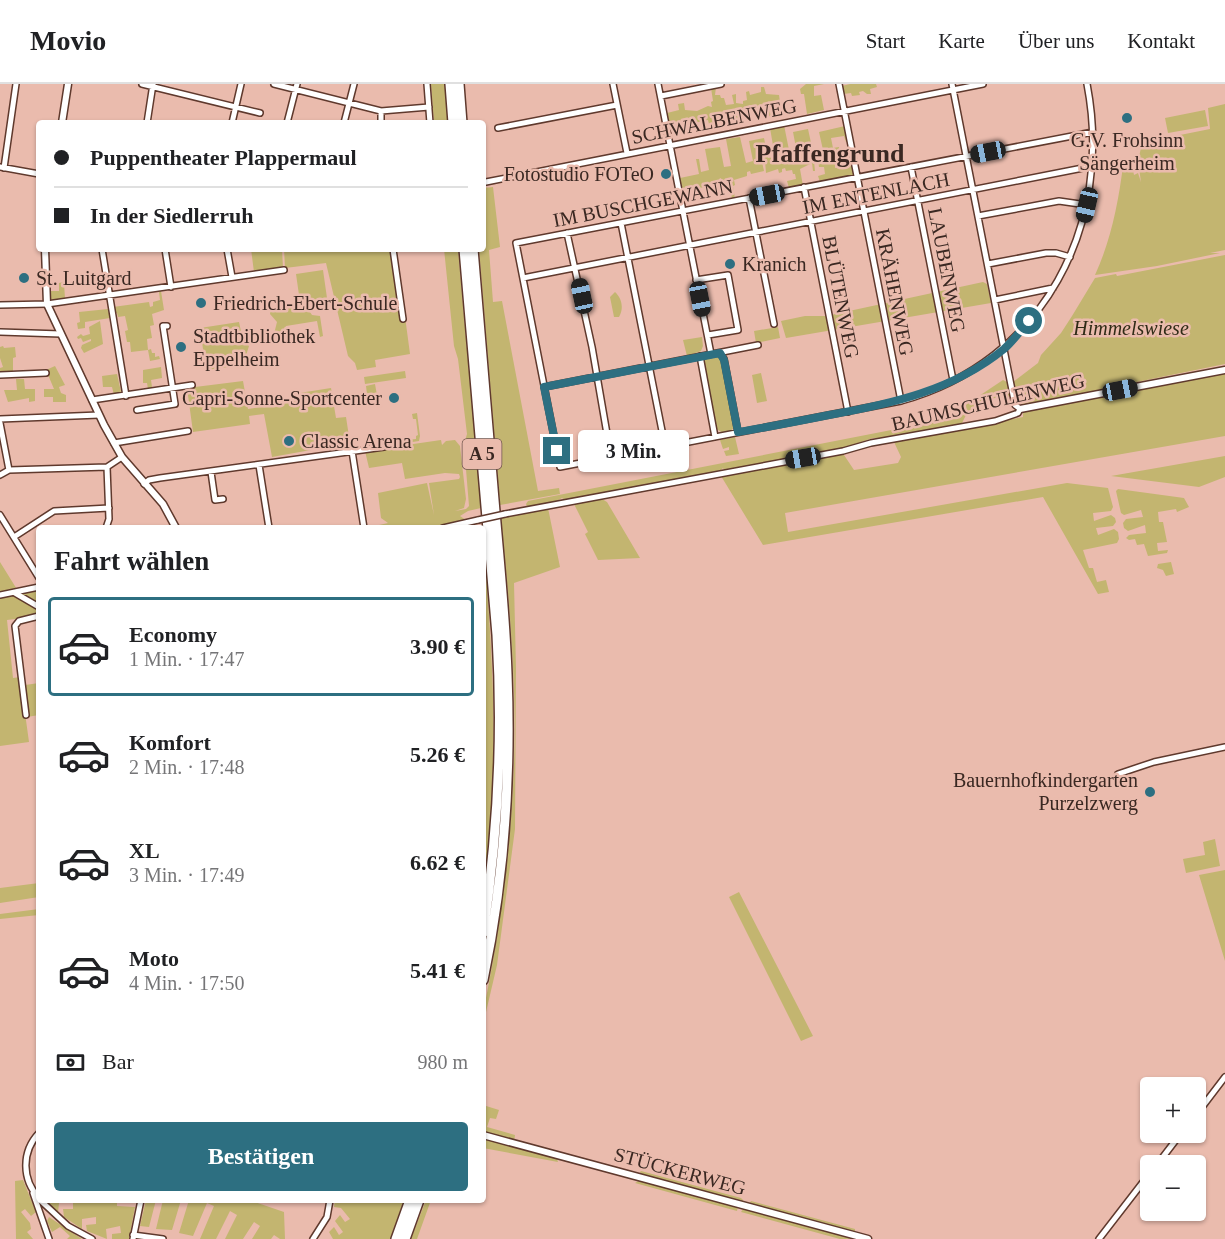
<!DOCTYPE html>
<html lang="de">
<head>
<meta charset="utf-8">
<style>
  body { margin:0; font-family:"Times New Roman",serif; background:#f6f6f6; color:#202124; height:100vh; display:flex; flex-direction:column; font-size:22px; white-space:nowrap }
  * { box-sizing:border-box; margin:0 }
  p { font-size:20px; color:#757577 }
  .icon { flex:none; width:33px; height:33px; fill:none; stroke:currentColor; stroke-width:2; stroke-linecap:round; stroke-linejoin:round }
  .map { position:relative; flex:1; overflow:hidden }
  .side { position:absolute; left:36px; top:441px; width:450px; height:678px; display:flex; flex-direction:column; background:#fff; border-radius:6px; box-shadow:0 2px 4px #0004 }
  .side>* { flex:none }
  .banner { position:absolute; left:36px; top:36px; width:450px; height:132px; border-radius:6px; box-shadow:0 2px 4px #0004; display:grid; align-content:center; height:132px; padding:0 18px; background:#fff }
  .buttons { position:absolute; left:1140px; top:993px; display:grid; gap:12px }
  .buttons a { display:grid; place-items:center; width:66px; height:66px; border-radius:6px; background:#fff; box-shadow:0 2px 4px #0004; font-size:30px }
  .end { position:absolute; width:27px; height:27px; margin:-14px; border:8px solid #2d6f81; background:#fff; box-shadow:0 0 0 3px #fff }
  .from { border-radius:50% }
  .bubble { position:absolute; height:42px; border-radius:6px; background:#fff; box-shadow:0 2px 4px #0004; font-size:20px; font-weight:700; line-height:42px; text-align:center }
  .car { position:absolute; width:18px; height:36px; margin:-18px -9px; border-radius:8px; box-shadow:0 0 4px 2px #0007; background:linear-gradient(#222 24%,#8ab4d8 0 40%,#222 0 76%,#8ab4d8 0 86%,#222 0) }
  .banner b { display:flex; align-items:center; gap:21px; height:57px; font-size:22px }
  .banner b+b { border-top:2px solid #e0e0e0 }
  .banner i { width:15px; height:15px; background:#202124 }
  ul { padding:0; list-style:none }
  li { display:flex; align-items:center; gap:18px; height:99px; margin:0 12px 9px; padding:0 6px; border:3px solid transparent; border-radius:6px }
  li div { flex:1 }
  li b { display:block; font-size:22px }
  li em { font-style:normal; font-weight:700 }
  li.current { border-color:#2d6f81 }
  li>.icon { width:54px; height:54px; stroke-width:1.5 }
  h2 { padding:0 18px; font-size:27px; line-height:72px }
  .pay { display:flex; align-items:center; gap:15px; height:66px; padding:0 18px; font-size:22px }
  .pay p { margin-inline-start:auto }
  .cta { display:flex; gap:12px; margin-top:auto; padding:12px 18px }
  .cta a { flex:1; height:69px; border-radius:6px; background:#2d6f81; color:#fff; font-size:24px; font-weight:700; line-height:69px; text-align:center }
  header { display:flex; align-items:center; gap:36px; box-sizing:border-box; height:84px; padding:0 30px; background:#fff; border-bottom:2px solid #e0e0e0 }
  header strong { font-size:28px }
  nav { display:flex; gap:33px; margin-inline-start:auto; font-size:21px }
  .map>svg:first-child { display:block }
  .green { fill:#c3b570 }
  .lines { fill:none; stroke-linecap:round; stroke-linejoin:round }
  .minor-casing { stroke:#5f392d; stroke-width:8 }
  .tertiary-casing { stroke:#5f392d; stroke-width:9 }
  .motorway-casing { stroke:#5f392d; stroke-width:12 }
  .minor { stroke:#fff; stroke-width:5 }
  .tertiary { stroke:#fff; stroke-width:6 }
  .motorway { stroke:#fff; stroke-width:9 }
  .minor-bridge-casing { stroke:#5f392d; stroke-width:8; stroke-linecap:butt }
  .minor-bridge { stroke:#fff; stroke-width:5 }
  .route { stroke:#2d6f81; stroke-width:8 }
  .poi-dot { fill:#2d6f81; stroke:#eabbad; stroke-width:2 }
  .labels { text-anchor:middle; dominant-baseline:central; stroke-width:5; stroke-linejoin:round; paint-order:stroke }
  .shield { fill:#eabbad; stroke:#6f544c; stroke-width:1.5 }
  .shield-label { font-size:18px; font-weight:bold; fill:#3a2822 }
  .street-label { font-size:20px; fill:#3a2822; stroke:#eabbad }
  .poi-label { font-size:20px; fill:#3a2822; stroke:#eabbad; text-anchor:start }
  .park-label { font-size:20px; font-style:italic; fill:#2f2b16; stroke:#eabbad }
  .district-label { font-size:26px; font-weight:bold; fill:#3a2822; stroke:#eabbad }
</style>
</head>
<body>
<header>
<strong>Movio</strong>
<nav><a>Start</a><a>Karte</a><a>Über uns</a><a>Kontakt</a></nav>
</header>
<div class="map">
<svg width="1225" height="1155" viewBox="0 0 1225 1155">
  <rect width="100%" height="100%" fill="#eabbad"/>
  <path class="green" d="M431,0H445L448,39H434Z
    M806,0H824L814,2V12L821,11L824,26L807,30L804,10H801L800,5Z
    M850,0H876L877,3L870,5L871,10H867L863,7L859,8L860,11L852,12L851,9L844,10L842,2Z
    M716,3L715,11H720L721,14H724L726,21L734,20L732,11L736,10V19L743,20V17L747,16L746,8L749,7L750,11L761,8V3H764L766,10L779,11L780,18H785L786,22L780,23V27L776,28L775,24L769,25L771,32L764,33L762,26L745,30V33L729,36L727,32L718,34L719,38L709,40L708,36L694,39V43L689,44L688,39H686V45L678,47L677,44H670L667,29L679,26L678,20L684,19L685,26L697,27L708,22L712,23L711,18L713,17L711,4Z
    M1225,20V166L1210,169H1220L1157,182L1095,191C1111,156 1118,120 1123,82L1132,81L1134,91L1138,89L1141,98L1138,77L1141,64L1161,60L1160,55L1210,45L1208,24Z
    M1205,26L1208,42L1168,49L1165,34Z
    M784,41L790,71L797,69L793,48L808,45L813,68L823,66L819,48L845,42L848,58H846L844,52L831,54L833,64L839,63V66L837,67V70L832,71V74L851,71V73L835,78V84L852,79L855,91L820,98L818,92L825,90L824,83H819L818,76L814,77L815,87H813L812,79L800,85L803,102L789,104L787,97L796,95L795,90H793L792,86L786,87L785,84L782,85V88L779,89L778,85L766,89L765,77L762,78L764,87L751,90L750,87L747,88V92L734,96L735,101L733,102L735,115H732L730,103H725L724,97L722,98L721,94L719,95L720,100L714,101L713,98L708,99L704,103L700,104L701,107L692,108L691,104L686,105L687,111L683,112L680,94L699,90L696,75H699L701,88L709,86L705,65L720,63L724,83L731,82L726,55L740,53L746,79L753,77L749,57L764,54L768,74L775,73L770,44Z
    M493,103L500,163L489,166L493,218L502,217L538,407L559,404L560,410L500,421L479,165H483V104Z
    M251,165H282L283,184L254,188Z
    M284,165H392L402,210L410,270L375,276L376,283L357,286L355,279L348,272L326,179L285,184Z
    M444,165H458L481,424L468,427L460,432L466,436L428,444H366L388,439L381,434L378,409L427,399L434,431L429,399L459,395L460,393L459,390L445,389L405,395L402,379L369,384L365,367L441,356L442,361L446,357L455,356L460,362L466,415L464,424L455,427L466,425L469,422L464,361L467,350L458,275L454,262Z
    M1225,171V280L1024,321L1019,320L1013,298L1038,279L1041,271L1061,249L1072,232L1095,194L1116,190L1117,192Z
    M323,186L327,214L300,218L296,190Z
    M64,198L65,215L51,216L50,207H59V199Z
    M983,198L987,200L991,219L786,254L781,237L805,232H826Z
    M161,207L164,226L152,230L154,241L150,242L152,254L147,255L148,266L151,265L152,269H155V273L159,272L160,275L150,277L148,266L131,268L130,258H127L125,247L128,246L125,232L118,233L117,229H114L113,223L149,218L150,223L153,222V218L160,216L159,208Z
    M615,208C622,214 624,225 619,233H614L610,213Z
    M301,221L306,222L312,231L320,232L323,252L320,253L317,237L286,242L287,254L283,255L282,252L278,253V256L273,254L277,238L270,230L271,225Z
    M108,225L110,234L85,238V244L78,245L77,239L80,238L79,228Z
    M100,237L103,260L84,269L81,264L82,261L91,257V255L83,258L81,254L78,255L77,253L81,250L83,252L90,250L89,243Z
    M239,238L242,252L249,262L243,281L206,286L200,244Z
    M778,243L780,254L756,259L754,247Z
    M702,253L703,262L701,267L687,272L683,256Z
    M3,262L4,264L15,263L16,273L13,274V289H0V284L3,283L0,274V263Z
    M717,272L723,278L735,343L729,348L723,349L715,344L703,281L705,275Z
    M55,282L65,301L59,303L61,309L66,311V318H53V313H44V305H54L46,286Z
    M161,283L162,294L151,296L152,303L148,305L147,299H143V286Z
    M405,287L406,294L365,300L364,293Z
    M1225,288V352L785,429L788,448L1067,399L1108,404L1113,423L1111,427L1093,429L1094,437L1111,431L1115,434L1116,438L1113,442L1096,444L1098,451L1114,445L1118,448L1119,455L1117,459L1083,466L1089,484H1093L1097,498L1106,496L1109,508L1098,510L1043,413L763,461L721,392L842,368L854,386L898,379L901,373L894,358L1023,333V329L1029,326Z
    M761,289L767,317L757,319L752,291Z
    M117,290L121,308L114,311L112,303H103L102,292Z
    M16,295H24L25,305H35V317L29,318V314L8,318L4,306H17Z
    M1003,296L1007,298L1010,312L1005,314L1003,309L966,331L961,341L888,354H873L840,365L724,386L723,384L720,387L566,417L562,414L551,420L528,425L526,420L528,417L917,341L964,322Z
    M243,297L248,325L294,318L293,310L331,304L336,334L346,333L350,359L272,373L264,330L249,332L250,340L193,348L187,304Z
    M375,300L378,317L368,318L366,302Z
    M417,329L420,352L419,357L386,362V356H388L389,358L416,355V352L418,351L416,335H413L412,330Z
    M735,353L739,370L726,372L724,367L729,366V363L723,365L720,356Z
    M1225,372V393L1199,403L1111,392Z
    M1118,405L1184,414L1189,423L1177,428L1176,425L1158,428L1159,438H1163L1167,458L1157,459L1158,467L1168,466L1167,469L1148,472L1144,460L1137,461L1135,455L1129,456L1126,454L1129,451L1146,449L1145,441L1128,447L1124,444L1123,439L1126,435L1143,433L1141,426L1124,431L1121,429L1116,407Z
    M602,415L607,418L640,474L598,476L585,450L588,448L574,420Z
    M548,424L560,483L514,499L516,585L515,745L497,881L483,941V929C500,847 511,764 514,680C517,598 509,516 501,434Z
    M483,453C493,572 501,693 483,813Z
    M0,478L18,507L0,509Z
    M1171,478L1174,490L1166,492L1163,486L1157,484L1158,480Z
    M39,506V532L7,536L13,594L20,593L29,658L0,662V514Z
    M39,599V631L27,633L25,601Z
    M1215,755L1220,782L1186,789L1183,775L1205,771L1203,758Z
    M1225,786V877L1199,791Z
    M39,799V813L0,819V804Z
    M739,808L813,952L801,957L729,813Z
    M39,825V831L0,835V830Z
    M483,1021L499,1026L496,1035L490,1034L487,1043L515,1051L514,1058L483,1049Z
    M483,1054L557,1075L558,1078L483,1064Z
    M641,1087L741,1114L743,1116L742,1118L641,1091L640,1088Z
    M23,1096L36,1128L31,1132L25,1125L21,1128L30,1139L31,1145L27,1148L33,1155H16L15,1097Z
    M640,1096L738,1122L737,1127L635,1099Z
    M46,1116H117V1122L135,1123L129,1155H112V1150L121,1149L120,1142L106,1145L107,1155L87,1147L86,1141L96,1140V1133L82,1135V1145L64,1133L63,1125H73V1118L59,1119L58,1129Z
    M146,1116H156L149,1143L140,1142Z
    M163,1116H181L172,1146L156,1145Z
    M189,1116H249L284,1128L285,1155H280L274,1151L271,1155H252L260,1142L254,1138L243,1155H225L237,1131L230,1127L216,1155H200L214,1122L207,1119L193,1152L179,1149Z
    M335,1116H404L390,1155H333L329,1148L334,1143L339,1151L343,1148L335,1137L340,1131L345,1138L350,1135L341,1124L334,1123Z
    M426,1116H431L417,1155H411Z
    M751,1117L855,1145V1147L854,1149L749,1120Z
    M744,1124L849,1152L850,1155H840L741,1128Z
    M49,1133L82,1155H67L70,1152L60,1143L52,1148L47,1137Z"/>
  <g class="lines">
    <defs>
      <path id="minor" d="M142,0L260,29
        M274,0L381,27L429,23
        M427,0L430,39
        M613,0L627,69
        M658,0L711,270
        M839,0L901,317
        M1087,0C1114,140 1044,278 901,317L560,383L516,159L1093,48
        M661,12L721,0
        M381,27V39
        M147,39L153,0
        M232,39L241,0
        M287,39L297,0
        M344,39L354,0
        M498,44L617,21
        M0,83L39,90
        M911,83L953,296
        M4,84L16,0
        M486,98L983,0
        M804,103L848,328
        M749,114L774,240
        M978,132L1059,117L1087,121
        M621,139L665,362
        M567,149L592,263L611,373
        M102,165L126,312
        M165,165L171,203
        M227,165L232,193
        M393,165L403,235
        M988,180L1046,169H1056L1070,173
        M523,194L1093,82
        M696,196L728,191L738,246L708,251
        M995,216L1053,204
        M0,221L47,220L284,186
        M0,248L61,250
        M720,269L724,275L738,348
        M700,272L715,353
        M0,291L46,289
        M544,303L758,261
        M92,316L192,301
        M137,326L175,320L163,242H167
        M0,335L99,331
        M0,339L9,386
        M114,359L188,347
        M352,367L364,444
        M259,381L269,444
        M211,388L215,416L223,415
        M0,391L9,386L107,383
        M144,400L149,396L160,394L384,363
        M505,430L843,367L871,359L995,337L1018,329L1020,325L1015,321L1010,296L952,0
        M0,431L39,494
        M106,444L109,435L107,383L122,373
        M443,444L478,436
        M14,453L54,427L109,424
        M15,509L39,523
        M0,511L39,503
        M26,631L15,542L19,537L39,532
        M1118,690L1154,678L1225,663
        M1196,1031L1225,993
        M39,1049C21,1068 22,1096 39,1114
        M1156,1082L1182,1048
        M33,1109L49,1155
        M40,1116L68,1142L92,1155
        M133,1151L163,1155
        M133,1155L141,1116
        M313,1155L327,1133L330,1116
        M1099,1155L1150,1089"/>
      <path id="tertiary" d="M62,39L68,0
        M45,165L47,220L104,341L122,373L163,420L176,444
        M1020,325L1225,286
        M483,1051L868,1155"/>
      <path id="motorway" d="M450,0L453,39
        M459,0L462,39
        M464,165L497,551C503,651 498,750 483,849
        M473,165C480,245 486,325 493,404C498,466 505,528 507,590C511,692 504,796 483,896
        M396,1155L410,1116
        M405,1155L419,1116"/>
    </defs>
    <use href="#minor" class="minor-casing"/>
    <use href="#tertiary" class="tertiary-casing"/>
    <use href="#motorway" class="motorway-casing"/>
    <use href="#minor" class="minor"/>
    <use href="#tertiary" class="tertiary"/>
    <use href="#motorway" class="motorway"/>
    <defs>
      <path id="minor-bridge" d="M478,436L505,430"/>
    </defs>
    <use href="#minor-bridge" class="minor-bridge-casing"/>
    <use href="#minor-bridge" class="minor-bridge"/>
  </g>
  <g class="lines">
    <path class="route" d="M557,367L544,303L720,269L724,276L738,348C769,343 799,337 829,331C891,320 954,306 1004,265C1013,257 1021,246 1029,237"/>
  </g>
  <g class="poi-dot">
    <circle cx="1127" cy="34" r="6"/>
    <circle cx="666" cy="90" r="6"/>
    <circle cx="730" cy="180" r="6"/>
    <circle cx="24" cy="194" r="6"/>
    <circle cx="201" cy="219" r="6"/>
    <circle cx="181" cy="263" r="6"/>
    <circle cx="394" cy="314" r="6"/>
    <circle cx="289" cy="357" r="6"/>
    <circle cx="1150" cy="708" r="6"/>
  </g>
  <g class="labels">
    <rect class="shield" x="462.5" y="355" width="39" height="30" rx="4.5"/>
    <g class="shield-label">
      <text x="482" y="370">A 5</text>
    </g>
    <g class="street-label">
      <text transform="translate(714 37) rotate(-11)">SCHWALBENWEG</text>
      <text transform="translate(876 109) rotate(-11)">IM ENTENLACH</text>
      <text transform="translate(643 119) rotate(-11)">IM BUSCHGEWANN</text>
      <text transform="translate(947 186) rotate(79)">LAUBENWEG</text>
      <text transform="translate(895 208) rotate(79)">KRÄHENWEG</text>
      <text transform="translate(841 213) rotate(79)">BLÜTENWEG</text>
      <text transform="translate(988 318) rotate(-13)">BAUMSCHULENWEG</text>
      <text transform="translate(680 1087) rotate(15)">STÜCKERWEG</text>
    </g>
    <g class="poi-label">
      <text x="1127" y="56" text-anchor="middle">G.V. Frohsinn<tspan x="1127" dy="23">Sängerheim</tspan></text>
      <text x="654" y="90" text-anchor="end">Fotostudio FOTeO</text>
      <text x="742" y="180">Kranich</text>
      <text x="36" y="194">St. Luitgard</text>
      <text x="213" y="219">Friedrich-Ebert-Schule</text>
      <text x="193" y="252">Stadtbibliothek<tspan x="193" dy="23">Eppelheim</tspan></text>
      <text x="382" y="314" text-anchor="end">Capri-Sonne-Sportcenter</text>
      <text x="301" y="357">Classic Arena</text>
      <text x="1138" y="696" text-anchor="end">Bauernhofkindergarten<tspan x="1138" dy="23">Purzelzwerg</tspan></text>
    </g>
    <g class="park-label">
      <text x="1131" y="244">Himmelswiese</text>
    </g>
    <g class="district-label">
      <text x="830" y="69">Pfaffengrund</text>
    </g>
  </g>
</svg>
<div class="buttons">
<a>+</a>
<a>−</a>
</div>
<i class="end from" style="left:1029px;top:237px"></i>
<i class="end" style="left:557px;top:367px"></i>
<div class="bubble" style="left:578px;top:346px;width:111px">3 Min.</div>
<i class="car" style="left:988px;top:68px;rotate:259deg"></i>
<i class="car" style="left:767px;top:111px;rotate:259deg"></i>
<i class="car" style="left:1087px;top:121px;rotate:193deg"></i>
<i class="car" style="left:582px;top:212px;rotate:348deg"></i>
<i class="car" style="left:700px;top:215px;rotate:169deg"></i>
<i class="car" style="left:1120px;top:306px;rotate:79deg"></i>
<i class="car" style="left:803px;top:374px;rotate:260deg"></i>
<div class="banner">
<b><i class="from"></i>Puppentheater Plappermaul</b>
<b><i></i>In der Siedlerruh</b>
</div>
<section class="side">
<h2>Fahrt wählen</h2>
<ul>
<li class="current"><svg class="icon" aria-label="car" viewBox="0 0 24 24"><path d="M5 17H2v-5l4-1 3-4h7l3 4 3 1v5h-3M9 17h6M6 11h13"/><circle cx="7" cy="17" r="2"/><circle cx="17" cy="17" r="2"/></svg><div><b>Economy</b><p>1 Min. · 17:47</p></div><em>3.90 €</em></li>
<li><svg class="icon" aria-label="car" viewBox="0 0 24 24"><path d="M5 17H2v-5l4-1 3-4h7l3 4 3 1v5h-3M9 17h6M6 11h13"/><circle cx="7" cy="17" r="2"/><circle cx="17" cy="17" r="2"/></svg><div><b>Komfort</b><p>2 Min. · 17:48</p></div><em>5.26 €</em></li>
<li><svg class="icon" aria-label="car" viewBox="0 0 24 24"><path d="M5 17H2v-5l4-1 3-4h7l3 4 3 1v5h-3M9 17h6M6 11h13"/><circle cx="7" cy="17" r="2"/><circle cx="17" cy="17" r="2"/></svg><div><b>XL</b><p>3 Min. · 17:49</p></div><em>6.62 €</em></li>
<li><svg class="icon" aria-label="car" viewBox="0 0 24 24"><path d="M5 17H2v-5l4-1 3-4h7l3 4 3 1v5h-3M9 17h6M6 11h13"/><circle cx="7" cy="17" r="2"/><circle cx="17" cy="17" r="2"/></svg><div><b>Moto</b><p>4 Min. · 17:50</p></div><em>5.41 €</em></li>
</ul>
<div class="pay"><svg class="icon" aria-label="cash" viewBox="0 0 24 24"><path d="M3 7h18v10H3z"/><circle cx="12" cy="12" r="2"/></svg>Bar<p>980 m</p></div>
<div class="cta"><a>Bestätigen</a></div>
</section>
</div>
</body>
</html>
